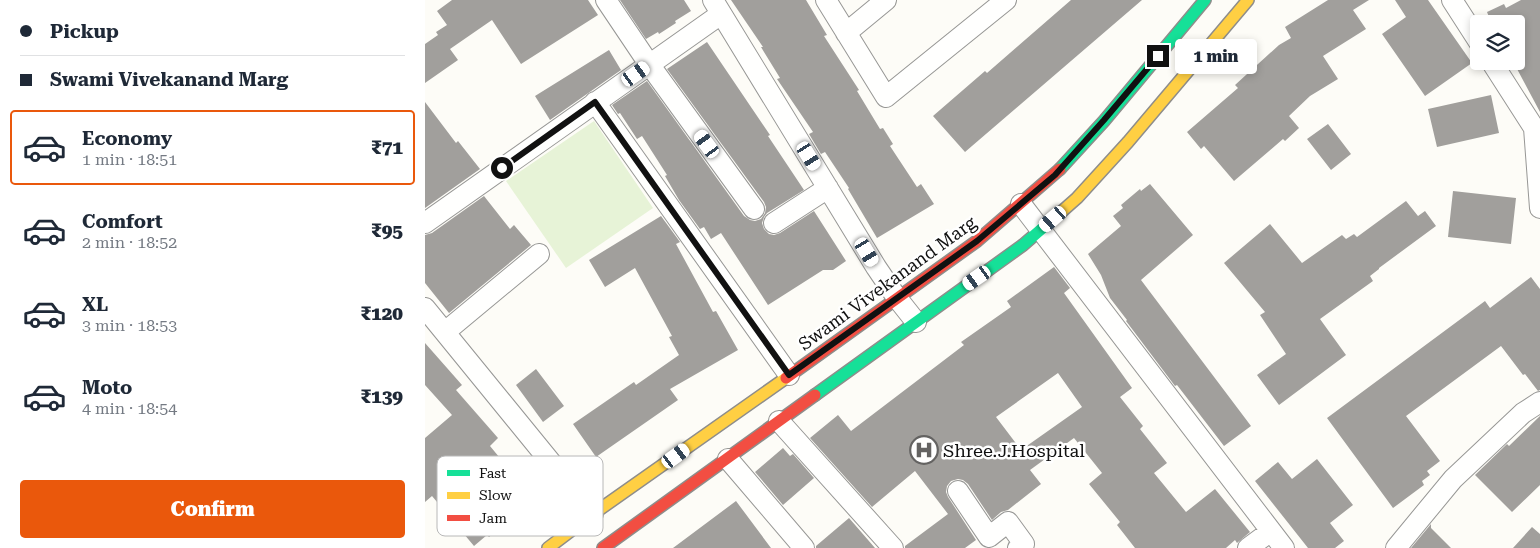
<!DOCTYPE html>
<html lang="en">
<head>
<meta charset="utf-8">
<style>
  body { margin:0; font-family:"Roboto Serif",serif; background:#f6f6f7; color:#1f2937; height:100vh; display:flex; flex-direction:column; font-size:19px; white-space:nowrap }
  * { box-sizing:border-box; margin:0 }
  p { font-size:16px; color:#747a83 }
  .icon { flex:none; width:28px; height:28px; fill:none; stroke:currentColor; stroke-width:2; stroke-linecap:round; stroke-linejoin:round }
  .map { position:relative; flex:1; overflow:hidden }
  .sheet { display:flex; flex-direction:column; background:#fff; width:425px }
  .sheet>* { flex:none }
  .top-card { display:grid; align-content:center; height:110px; padding:0 20px; background:#fff }
  .controls { position:absolute; left:1045px; top:15px; display:grid; gap:10px }
  .controls a { display:grid; place-items:center; width:55px; height:55px; border-radius:5px; background:#fff; box-shadow:0 2px 8px #0003; font-size:25px }
  .end { position:absolute; width:22px; height:22px; margin:-11px; border:6px solid #111; background:#fff; box-shadow:0 0 0 2px #fff }
  .from { border-radius:50% }
  .bubble { position:absolute; height:35px; border-radius:5px; background:#fff; box-shadow:0 2px 8px #0003; font-size:16px; font-weight:800; line-height:35px; text-align:center }
  .car { position:absolute; width:15px; height:30px; margin:-15px -8px; border-radius:6px; box-shadow:0 0 4px 1px #0007; background:linear-gradient(#fff 24%,#345 0 40%,#fff 0 76%,#345 0 86%,#fff 0) }
  .top-card b { display:flex; align-items:center; gap:18px; height:48px; font-size:19px }
  .top-card b+b { border-top:1px solid #e0e1e3 }
  .top-card i { width:12px; height:12px; background:#1f2937 }
  ul { padding:0; list-style:none }
  li { display:flex; align-items:center; gap:15px; height:75px; margin:0 10px 8px; padding:0 10px; border:2px solid transparent; border-radius:5px }
  li div { flex:1 }
  li b { display:block; font-size:19px }
  li em { font-style:normal; font-weight:800 }
  li.selected { border-color:#ea580c }
  li>.icon { width:45px; height:45px; stroke-width:1.5 }
  .action { display:flex; gap:10px; margin-top:auto; padding:10px 20px }
  .action a { flex:1; height:58px; border-radius:5px; background:#ea580c; color:#fff; font-size:20px; font-weight:800; line-height:58px; text-align:center }
  main { display:flex; flex:1; min-height:0 }
  .map>svg:first-child { display:block }
  .green { fill:#e7f3d7 }
  .building { fill:#a19f9c; fill-rule:evenodd }
  .lines { fill:none; stroke-linecap:round; stroke-linejoin:round }
  .street-casing { stroke:#979795; stroke-width:22 }
  .fast-casing { stroke:#8e8d8b; stroke-width:14 }
  .slow-casing { stroke:#8e8d8b; stroke-width:14 }
  .jam-casing { stroke:#8e8d8b; stroke-width:14 }
  .street { stroke:#fffffe; stroke-width:20 }
  .fast { stroke:#16e098; stroke-width:11 }
  .slow { stroke:#ffcf43; stroke-width:11 }
  .jam { stroke:#f24e42; stroke-width:11 }
  .route { stroke:#111; stroke-width:6 }
  .labels { text-anchor:middle; dominant-baseline:central; stroke-width:5; stroke-linejoin:round; paint-order:stroke }
  .street-label { font-size:18px; fill:#111; stroke:#fff }
  .poi-label { font-size:18px; fill:#111; stroke:#fff; text-anchor:start }
  .key { fill:#fff; stroke:#b8b8b8; stroke-width:1 }
  .key-label { font-size:14px; fill:#111 }
</style>
</head>
<body>
<main>
<section class="sheet">
<div class="top-card">
<b><i class="from"></i>Pickup</b>
<b><i></i>Swami Vivekanand Marg</b>
</div>
<ul>
<li class="selected"><svg class="icon" aria-label="car" viewBox="0 0 24 24"><path d="M5 17H2v-5l4-1 3-4h7l3 4 3 1v5h-3M9 17h6M6 11h13"/><circle cx="7" cy="17" r="2"/><circle cx="17" cy="17" r="2"/></svg><div><b>Economy</b><p>1 min · 18:51</p></div><em>₹71</em></li>
<li><svg class="icon" aria-label="car" viewBox="0 0 24 24"><path d="M5 17H2v-5l4-1 3-4h7l3 4 3 1v5h-3M9 17h6M6 11h13"/><circle cx="7" cy="17" r="2"/><circle cx="17" cy="17" r="2"/></svg><div><b>Comfort</b><p>2 min · 18:52</p></div><em>₹95</em></li>
<li><svg class="icon" aria-label="car" viewBox="0 0 24 24"><path d="M5 17H2v-5l4-1 3-4h7l3 4 3 1v5h-3M9 17h6M6 11h13"/><circle cx="7" cy="17" r="2"/><circle cx="17" cy="17" r="2"/></svg><div><b>XL</b><p>3 min · 18:53</p></div><em>₹120</em></li>
<li><svg class="icon" aria-label="car" viewBox="0 0 24 24"><path d="M5 17H2v-5l4-1 3-4h7l3 4 3 1v5h-3M9 17h6M6 11h13"/><circle cx="7" cy="17" r="2"/><circle cx="17" cy="17" r="2"/></svg><div><b>Moto</b><p>4 min · 18:54</p></div><em>₹139</em></li>
</ul>
<div class="action"><a>Confirm</a></div>
</section>
<div class="map">
<svg width="1115" height="548" viewBox="0 0 1115 548">
  <rect width="100%" height="100%" fill="#fdfcf7"/>
  <path class="green" d="M169,121L228,208L141,268L81,181Z"/>
  <path class="building" d="M27,0H163L173,15L96,64L67,20L25,49L33,60L0,83V44L13,35L11,32L22,25L12,11Z
    M195,0H259L266,11L250,21L251,23L234,34L233,32L221,39Z
    M306,0H381L402,35L399,36L434,90L432,91L455,129L458,128L468,144L465,146L492,187L496,184L509,204L452,238L423,189L424,188L400,152L396,154L384,134L388,132L352,79L355,78L336,47H338Z
    M646,0H717L540,152L508,116L560,71L562,73Z
    M903,0H944L928,10L941,29L898,56L913,79L885,96L864,116L874,128L860,141L858,139L809,181L779,146L776,149L762,132L813,88L810,85L854,45L866,38L860,27Z
    M970,0H1003L1047,63L1000,96L957,34L981,17Z
    M1096,0H1115V112L1091,67V24H1056L1055,22L1064,17L1062,12L1079,4L1081,8Z
    M282,42L345,135L343,136L379,190L342,213L339,217L337,223L339,229L344,234L349,235L355,233L389,211L421,261L408,270H398L343,305L296,233L286,239L279,227L275,229L254,200L240,176L242,175L217,136L212,139L195,113L193,114L187,105L222,81L319,216L325,220L330,221L336,219L340,213L341,207L339,202L242,69Z
    M184,50L196,70L125,120L110,96Z
    M1066,95L1074,133L1012,147L1003,109Z
    M0,102L31,143L33,141L55,169L0,208Z
    M903,124L926,154L906,170L882,139Z
    M725,184L768,235L716,280L826,426L799,446L752,385L750,386L701,321L702,320L685,298L676,275L663,254L696,226L688,216L698,208L696,205L715,189L716,191Z
    M1028,191L1091,198L1086,244L1023,237Z
    M59,196L85,229L89,225L106,245L24,313L0,283V235L7,233Z
    M981,201L993,216L1000,211L1011,226L954,268V269L945,276L948,281L895,319L921,355L854,405L832,375L861,354L835,315L840,312L799,263L845,224L877,263L917,235L921,239L929,234L932,237Z
    M236,216L255,242L251,244L288,312L291,311L313,350L245,389L253,400L171,457L148,424L209,382L211,385L254,355L244,337L247,336L210,268L180,287L164,260Z
    M629,267L645,288L639,293L707,388L695,397L718,426L715,429L742,463L729,473L761,512L790,489L825,532L812,543L810,540L801,548H710L692,525L695,522L664,484L677,473L649,438L605,470L616,484L583,510L576,512L567,520L543,484L538,480L533,479L526,481L522,486L521,492L523,497L551,540L540,548H480V546L523,514L490,471L447,507L385,438L413,415L426,431L539,345L536,342L586,307L582,301ZM633,373L657,407L596,450L571,417Z
    M1106,277L1115,289V390L1113,391L1100,374L1098,375L1076,346L981,416L1015,461L1002,471L1005,475L997,481L999,485L968,508L902,418L1060,301L1065,308Z
    M0,343L37,385L31,390L73,438L65,446L108,498L92,511L94,513L64,537L62,535L49,546L7,496L0,502V438L27,415L0,385Z
    M111,369L139,406L118,422L91,385Z
    M1115,416V485L1087,512L1050,475L1082,444L1084,446Z
    M358,448L365,456L368,454L389,478L358,505L330,472Z
    M892,459L928,505L905,523L919,541L910,548H883L830,481L853,462L867,479Z
    M311,501L346,548H248Z
    M424,518L450,548H391V546Z
    M1006,524V528L1026,548H986Z
    M1107,527L1115,534V548H1088Z"/>
  <g class="lines">
    <defs>
      <path id="street" d="M181,0L224,64L329,209
        M288,0L451,267L472,298L491,322
        M401,0L461,97L581,0
        M1027,0L1054,42
        M421,33L461,0
        M1066,61L1109,128L1115,208
        M170,102L364,375
        M596,204L859,548
        M0,223L296,14
        M349,223L403,188
        M0,308L168,514
        M20,332L114,254
        M354,421L468,548
        M303,459L379,548
        M533,491L564,537L583,522L599,544L593,548
        M823,548L846,531
        M971,548L1028,479L1098,413L1115,402"/>
      <path id="fast" d="M635,169L679,121L780,0
        M390,395L598,245L635,213"/>
      <path id="slow" d="M635,213L652,198L703,142L823,0
        M123,548L168,514L361,378"/>
      <path id="jam" d="M361,378L552,241L635,169
        M178,548L390,395"/>
    </defs>
    <use href="#street" class="street-casing"/>
    <use href="#fast" class="fast-casing"/>
    <use href="#slow" class="slow-casing"/>
    <use href="#jam" class="jam-casing"/>
    <use href="#street" class="street"/>
    <use href="#fast" class="fast"/>
    <use href="#slow" class="slow"/>
    <use href="#jam" class="jam"/>
  </g>
  <g class="lines">
    <path class="route" d="M77,168L170,102L364,375L552,241L630,175L679,120L733,56"/>
  </g>
  <defs>
    <symbol id="hospital-ring" viewBox="-11 -11 22 22"><circle r="9.5" fill="#fff" stroke="#646362" stroke-width="1.5"/><path d="M-5-5h3v3.5h4V-5h3V5h-3V1.5h-4V5h-3Z" fill="#646362"/></symbol>
  </defs>
  <g fill-rule="evenodd">
    <use href="#hospital-ring" x="483" y="434" width="32" height="32"/>
  </g>
  <g class="labels">
    <g class="street-label">
      <text transform="translate(462 283) rotate(-36)">Swami Vivekanand Marg</text>
    </g>
    <g class="poi-label">
      <text x="518" y="450">Shree.J.Hospital</text>
    </g>
  </g>
  <rect x="12" y="456" width="166" height="80" rx="8" class="key"/>
  <rect x="22" y="470" width="23" height="6" fill="#16e098"/>
  <rect x="22" y="492" width="23" height="7" fill="#ffcf43"/>
  <rect x="22" y="515" width="23" height="6" fill="#f24e42"/>
  <g class="key-label">
    <text x="54" y="478">Fast</text>
    <text x="54" y="500">Slow</text>
    <text x="54" y="523">Jam</text>
  </g>
</svg>
<div class="controls">
<a><svg class="icon" aria-label="layers" viewBox="0 0 24 24"><path d="M12 4l9 5-9 5-9-5zM3 14l9 5 9-5"/></svg></a>
</div>
<i class="end from" style="left:77px;top:168px"></i>
<i class="end" style="left:733px;top:56px"></i>
<div class="bubble" style="left:750px;top:39px;width:82px">1 min</div>
<i class="car" style="left:211px;top:74px;rotate:55deg"></i>
<i class="car" style="left:282px;top:144px;rotate:324deg"></i>
<i class="car" style="left:384px;top:156px;rotate:148deg"></i>
<i class="car" style="left:628px;top:219px;rotate:229deg"></i>
<i class="car" style="left:442px;top:252px;rotate:149deg"></i>
<i class="car" style="left:552px;top:278px;rotate:235deg"></i>
<i class="car" style="left:251px;top:456px;rotate:54deg"></i>
</div>
</main>
</body>
</html>
